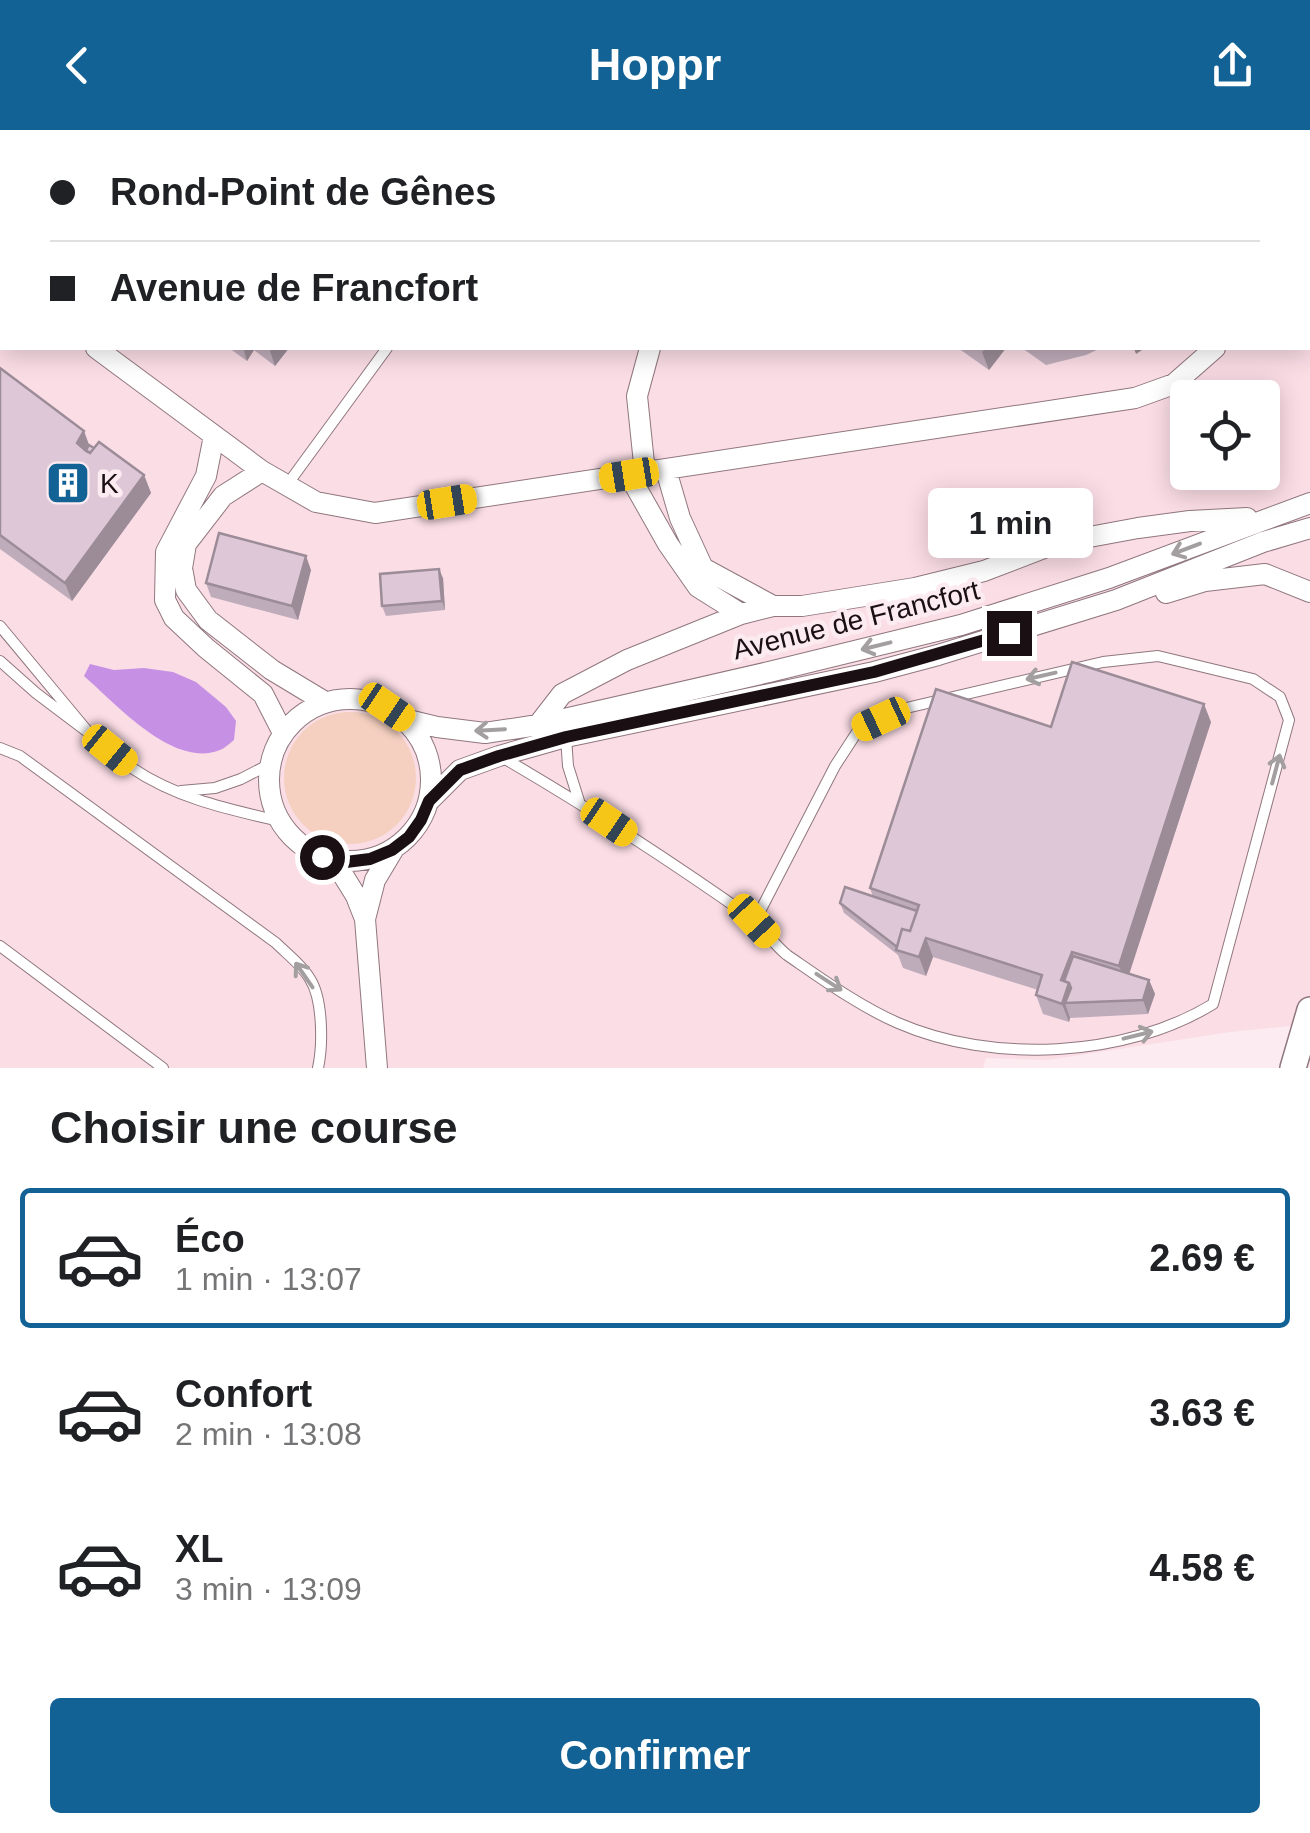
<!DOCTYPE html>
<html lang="fr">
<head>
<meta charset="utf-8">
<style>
  body { margin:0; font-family:Arial,sans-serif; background:#f2f2f2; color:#202124; height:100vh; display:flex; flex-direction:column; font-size:38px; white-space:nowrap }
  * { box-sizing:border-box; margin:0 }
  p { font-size:32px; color:#757577 }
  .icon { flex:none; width:55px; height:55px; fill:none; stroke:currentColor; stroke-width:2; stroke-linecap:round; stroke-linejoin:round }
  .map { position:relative; height:938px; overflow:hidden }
  .sheet { display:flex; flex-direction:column; background:#fff; flex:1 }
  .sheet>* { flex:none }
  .hud { position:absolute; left:0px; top:0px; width:1310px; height:220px; box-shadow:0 5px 25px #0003; display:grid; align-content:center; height:220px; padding:0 50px; background:#fff }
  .fabs { position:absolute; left:1170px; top:250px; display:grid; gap:20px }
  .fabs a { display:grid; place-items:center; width:110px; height:110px; border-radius:10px; background:#fff; box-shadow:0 5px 25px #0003; font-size:50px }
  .end { position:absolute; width:45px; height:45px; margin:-22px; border:12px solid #1a1013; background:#fff; box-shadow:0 0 0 5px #fff }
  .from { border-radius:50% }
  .bubble { position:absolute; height:70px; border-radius:10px; background:#fff; box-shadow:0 5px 25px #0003; font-size:32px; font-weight:800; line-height:70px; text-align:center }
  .car { position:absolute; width:30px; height:60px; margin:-30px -15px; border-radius:12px; box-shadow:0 0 8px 2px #0007; background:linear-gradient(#f5c518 24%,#345 0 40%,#f5c518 0 76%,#345 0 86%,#f5c518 0) }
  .hud b { display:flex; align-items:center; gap:35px; height:95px; font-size:38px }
  .hud b+b { border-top:2px solid #e0e0e0 }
  .hud i { width:25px; height:25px; background:#202124 }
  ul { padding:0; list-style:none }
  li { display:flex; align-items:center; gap:30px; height:140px; margin:0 20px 15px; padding:0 30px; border:5px solid transparent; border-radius:10px }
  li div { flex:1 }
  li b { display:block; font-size:38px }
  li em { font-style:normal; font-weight:800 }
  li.active { border-color:#136295 }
  li>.icon { width:90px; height:90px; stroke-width:1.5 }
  h2 { padding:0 50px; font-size:45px; line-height:120px }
  .button { display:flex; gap:20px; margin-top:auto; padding:20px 50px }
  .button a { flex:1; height:115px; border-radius:10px; background:#136295; color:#fff; font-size:40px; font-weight:800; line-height:115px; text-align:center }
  header { display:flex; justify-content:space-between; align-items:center; height:130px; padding:0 50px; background:#136295; color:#fff; font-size:45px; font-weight:800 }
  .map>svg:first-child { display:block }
  .built { fill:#fbdde6; fill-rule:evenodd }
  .green { fill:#f5d0c0 }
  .water { fill:#c691e5 }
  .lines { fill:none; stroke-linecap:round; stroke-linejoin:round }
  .service-casing { stroke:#90777e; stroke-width:12 }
  .minor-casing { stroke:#90777e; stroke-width:22 }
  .tertiary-casing { stroke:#90777e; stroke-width:28 }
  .service { stroke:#fff; stroke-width:10 }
  .minor { stroke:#fff; stroke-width:20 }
  .tertiary { stroke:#fff; stroke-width:25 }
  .wall { fill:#bfacba }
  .shaded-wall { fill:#9b8c97 }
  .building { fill:#dec8d8; stroke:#9b8c97; stroke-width:2.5 }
  .oneway { stroke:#a39fa1 }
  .route { stroke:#1a1013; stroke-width:12 }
  .labels { text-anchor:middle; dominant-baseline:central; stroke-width:9; stroke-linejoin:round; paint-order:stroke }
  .poi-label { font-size:28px; fill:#1a1013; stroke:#fcebf0; text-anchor:start }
  .street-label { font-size:28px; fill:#1a1013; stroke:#fcebf0 }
</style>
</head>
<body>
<header><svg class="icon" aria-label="back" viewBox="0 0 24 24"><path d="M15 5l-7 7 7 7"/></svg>Hoppr<svg class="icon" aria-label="share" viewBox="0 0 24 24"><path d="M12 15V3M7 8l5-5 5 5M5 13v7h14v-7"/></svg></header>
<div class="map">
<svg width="1310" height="938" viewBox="0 0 1310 938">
  <rect width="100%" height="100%" fill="#fcebf0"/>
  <path class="built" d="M0,0H1310V894L1230,902L1048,930L986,928L983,938H0ZM2,2H1308V218H2ZM1188,268H1262V342H1188Z"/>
  <path class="green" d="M284 648a66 66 0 1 1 132 0a66 66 0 1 1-132 0Z"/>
  <path class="water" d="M90,534L114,540L144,538L173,542L196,552L226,577L236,591L234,610C229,614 225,618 220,620C174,639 116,574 84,546Z"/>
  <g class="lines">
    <defs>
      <path id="service" d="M916,0L920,2
        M544,2L546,0
        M287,355L387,218
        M0,496L89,603L36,563L0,531
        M89,603C103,615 117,628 132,638C176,668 228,679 279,691
        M566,607L568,636L579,671
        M0,618L20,626L276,813C287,824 303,836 310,849C323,869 323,915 318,938
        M500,626C586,676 669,730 750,787C764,798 773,814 787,825C822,849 859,876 898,893C992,934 1125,928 1213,874L1289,590L1280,567L1253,549L1158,526L1103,532L902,579L859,599L835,636L755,791
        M181,661L215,658L241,649L270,634
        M0,816L163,938"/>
      <path id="minor" d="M135,2L137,0
        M811,2L812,0
        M1308,98L1310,95
        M0,147H2
        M0,165L2,166
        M96,218L262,341L316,372L375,383L1135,268L1174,254L1215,218
        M214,306L206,346L166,422L165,470L174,488L206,518L263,564L283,603
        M666,340L680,388L703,438L773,476
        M262,341L223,366L186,414L182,438L186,460L208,490L272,540L325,572
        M645,343L637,266L650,218
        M629,345L668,414L698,457L741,484
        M1166,463L1205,451L1265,444L1310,462
        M269 650a81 81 0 1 1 162 0a81 81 0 1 1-162 0Z
        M404,589L437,597L485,603L538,595L769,542L961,495L1109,448L1310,373
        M538,595L562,564L627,530L741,484L773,476H802L915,458L984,441L1057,413L1138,398L1190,391L1247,388
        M429,671L460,640L499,626L566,607L874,542L938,525L1116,470L1263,412L1310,398
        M325,729L343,745L356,766L365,789L377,938
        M365,789L375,750L393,720"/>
      <path id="tertiary" d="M1293,938L1310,880"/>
    </defs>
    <use href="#service" class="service-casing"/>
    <use href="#minor" class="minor-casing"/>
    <use href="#tertiary" class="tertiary-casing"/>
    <use href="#service" class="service"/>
    <use href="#minor" class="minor"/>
    <use href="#tertiary" class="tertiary"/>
  </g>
  <path class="wall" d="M945,0H1266L1264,2H948Z
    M229,218H289L275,236L254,220L247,231Z
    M958,218H1006L989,240Z
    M1022,218H1101L1086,225L1046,235Z
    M0,238L89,315L144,345L151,363L72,471L0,419Z
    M311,440L298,490L211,467L206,453Z
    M443,448L445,480L386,486L382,476Z
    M1211,592L1129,843L1149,850L1155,864L1148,884L1070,888L1069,892L1043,884L1036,865L1038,860L933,827L926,846L903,838L898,825L844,783L840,773L873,767L870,758L1051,597Z"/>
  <path class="shaded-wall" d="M434,0H450L448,2H432Z
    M1245,0H1266L1264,2H1243Z
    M246,218H253L254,220L247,231L244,221Z
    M273,218H289L275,236L270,221Z
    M986,218H1006L989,240L982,222Z
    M1134,218H1145L1136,224Z
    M84,301L91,320L82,327L77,313Z
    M144,345L151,363L72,471L65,453Z
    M306,426L311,440L298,490L292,476Z
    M439,439L443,448L445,480L442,471Z
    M1204,574L1211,592L1126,854L1119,836Z
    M926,808L933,827L926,846L919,827Z
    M1072,822L1079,840L1065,873L1070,888L1069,892L1062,874L1061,850Z
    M1149,850L1155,864L1148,884L1143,870Z"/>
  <path class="building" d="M0,0H73L72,2H2V58L0,56Z
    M237,0H254L252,2H238L236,1Z
    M254,0H397L395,2H252Z
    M402,0H434L432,2H400Z
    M827,0H861L865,2H825Z
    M861,0H882L886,2H865Z
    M963,0H1245L1243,2H966Z
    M0,238L84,301L77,313L86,321L90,323L99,312L144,345L65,453L0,405Z
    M89,315L94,318L90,323L86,320Z
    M219,403L306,426L292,476L206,453Z
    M439,439L442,471L382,476L380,444Z
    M1072,532L1204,574L1119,836L1072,822L1061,850L1069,853L1062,874L1036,865L1042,845L926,808L919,827L896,820L902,799L910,801L919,775L870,758L936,559L1051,597Z
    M845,757L917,781L910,801L902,799L897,817L840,773Z
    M1073,826L1149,850L1143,870L1065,873L1071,858L1069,853L1064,851Z"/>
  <defs><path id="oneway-shaft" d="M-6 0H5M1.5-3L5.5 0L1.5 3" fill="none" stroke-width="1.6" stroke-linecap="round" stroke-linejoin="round" transform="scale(2.5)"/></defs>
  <g class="oneway">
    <use href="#oneway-shaft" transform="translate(1186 419) rotate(159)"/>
    <use href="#oneway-shaft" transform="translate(876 516) rotate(166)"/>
    <use href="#oneway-shaft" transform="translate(1041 546) rotate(167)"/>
    <use href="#oneway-shaft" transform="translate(490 600) rotate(177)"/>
    <use href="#oneway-shaft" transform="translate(1276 639) rotate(-75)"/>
    <use href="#oneway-shaft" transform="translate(304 845) rotate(-125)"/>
    <use href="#oneway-shaft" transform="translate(829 852) rotate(33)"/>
    <use href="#oneway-shaft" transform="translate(1138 905) rotate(-14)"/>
  </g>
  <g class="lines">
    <path class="route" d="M322,727L346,732L370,729L392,720L409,707L421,690L429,671L460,640L499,626L566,607L874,542L1009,503"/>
  </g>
  <defs>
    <symbol id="building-square" viewBox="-11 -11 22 22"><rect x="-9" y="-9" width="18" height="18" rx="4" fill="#136295" stroke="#fcebf0"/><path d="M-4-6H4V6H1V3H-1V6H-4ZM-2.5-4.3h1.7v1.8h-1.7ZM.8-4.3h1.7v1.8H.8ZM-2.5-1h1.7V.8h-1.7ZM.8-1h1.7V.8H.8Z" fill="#fff"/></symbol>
  </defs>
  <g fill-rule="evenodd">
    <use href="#building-square" x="43" y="328" width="50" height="50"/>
  </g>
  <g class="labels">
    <g class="poi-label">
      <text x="100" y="353">K</text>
    </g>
    <g class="street-label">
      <text transform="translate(856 490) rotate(-14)">Avenue de Francfort</text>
    </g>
  </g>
</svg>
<div class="fabs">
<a><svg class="icon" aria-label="locate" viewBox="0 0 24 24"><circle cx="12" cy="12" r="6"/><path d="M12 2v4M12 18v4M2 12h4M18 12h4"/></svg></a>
</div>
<i class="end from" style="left:322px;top:727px"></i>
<i class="end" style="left:1009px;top:503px"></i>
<div class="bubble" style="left:928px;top:358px;width:165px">1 min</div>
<i class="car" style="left:629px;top:345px;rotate:261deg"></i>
<i class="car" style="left:447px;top:372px;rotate:81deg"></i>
<i class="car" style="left:387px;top:577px;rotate:124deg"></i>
<i class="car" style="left:881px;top:589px;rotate:245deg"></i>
<i class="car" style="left:110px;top:620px;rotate:129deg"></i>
<i class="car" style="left:609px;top:692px;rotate:124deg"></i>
<i class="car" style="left:754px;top:791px;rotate:137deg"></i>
<div class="hud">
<b><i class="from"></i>Rond-Point de Gênes</b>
<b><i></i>Avenue de Francfort</b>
</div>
</div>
<section class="sheet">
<h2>Choisir une course</h2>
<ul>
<li class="active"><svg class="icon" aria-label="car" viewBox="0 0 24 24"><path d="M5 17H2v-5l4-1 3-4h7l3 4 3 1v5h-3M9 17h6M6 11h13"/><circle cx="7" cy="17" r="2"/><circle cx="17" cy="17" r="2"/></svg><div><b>Éco</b><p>1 min · 13:07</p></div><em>2.69 €</em></li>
<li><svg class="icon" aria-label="car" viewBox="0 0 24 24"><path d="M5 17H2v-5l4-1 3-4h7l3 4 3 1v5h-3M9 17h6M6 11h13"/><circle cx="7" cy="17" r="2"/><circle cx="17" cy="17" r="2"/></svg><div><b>Confort</b><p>2 min · 13:08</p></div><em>3.63 €</em></li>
<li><svg class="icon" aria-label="car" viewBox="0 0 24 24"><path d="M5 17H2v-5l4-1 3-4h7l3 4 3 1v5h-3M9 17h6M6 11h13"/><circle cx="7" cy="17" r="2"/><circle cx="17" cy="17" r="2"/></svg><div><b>XL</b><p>3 min · 13:09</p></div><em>4.58 €</em></li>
</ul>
<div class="button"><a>Confirmer</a></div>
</section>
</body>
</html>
